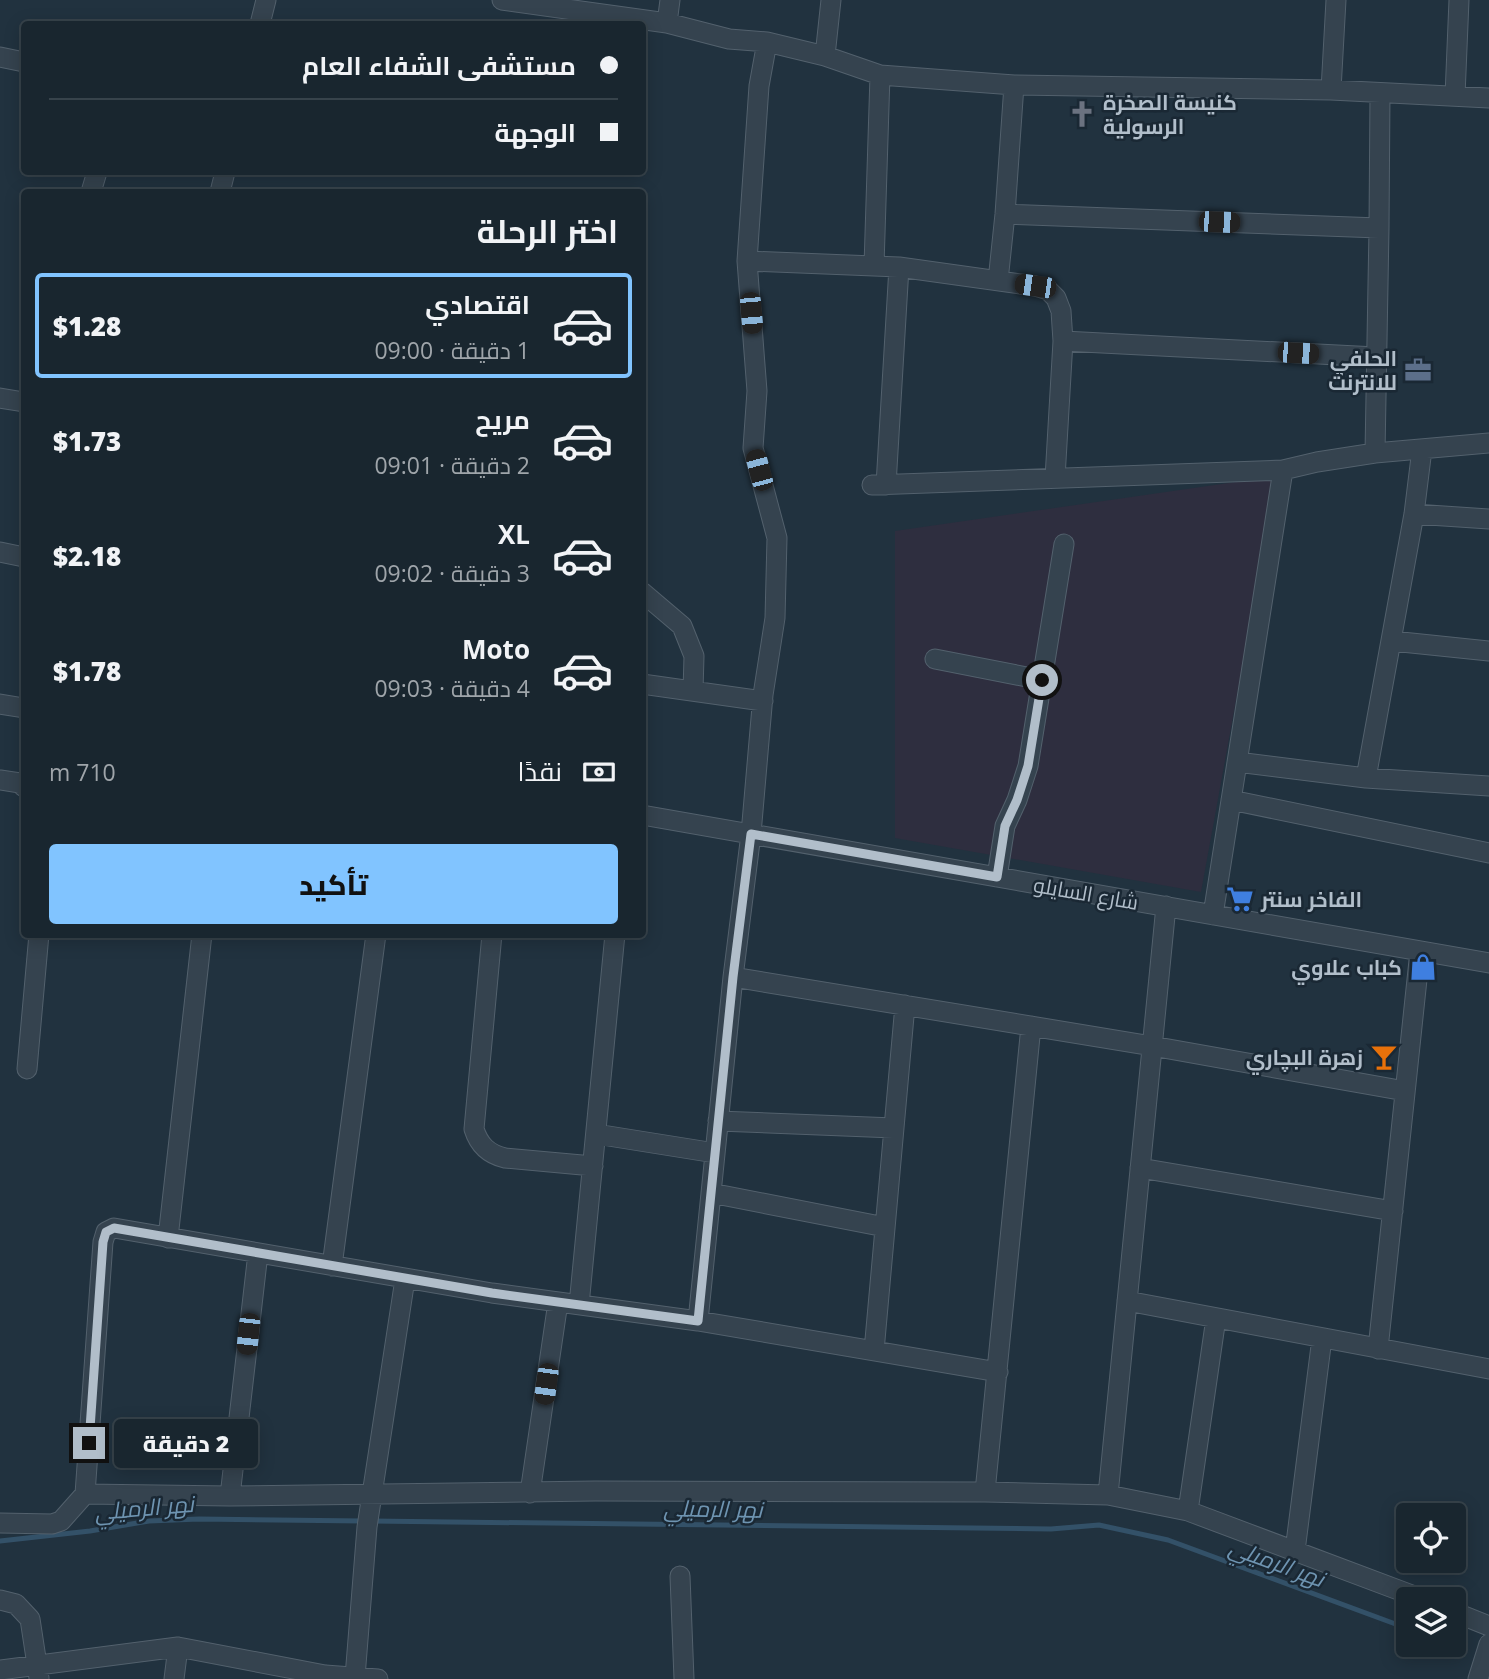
<!DOCTYPE html>
<html lang="ar">
<head>
<meta charset="utf-8">
<style>
  body { margin:0; font-family:"Open Sans",Cairo,sans-serif; background:#222e37; color:#f1f3f6; direction:rtl; height:100vh; display:flex; flex-direction:column; font-size:26px; white-space:nowrap }
  * { box-sizing:border-box; margin:0 }
  p { font-size:23px; color:#9fa5aa }
  .icon { flex:none; width:38px; height:38px; fill:none; stroke:currentColor; stroke-width:2; stroke-linecap:round; stroke-linejoin:round }
  .map { position:relative; flex:1; overflow:hidden; direction:ltr }
  .side { position:absolute; left:21px; top:189px; width:625px; height:749px; display:flex; flex-direction:column; background:#19262f; border-radius:7px; box-shadow:0 4px 18px #0003,0 0 0 2px #37434b; direction:rtl }
  .side>* { flex:none }
  .banner { position:absolute; left:21px; top:21px; width:625px; height:154px; border-radius:7px; box-shadow:0 4px 18px #0003,0 0 0 2px #37434b; direction:rtl; display:grid; align-content:center; height:154px; padding:0 28px; background:#19262f }
  .buttons { position:absolute; left:1396px; top:1503px; display:grid; gap:14px }
  .buttons a { display:grid; place-items:center; width:70px; height:70px; border-radius:7px; background:#19262f; box-shadow:0 4px 18px #0003,0 0 0 2px #37434b; font-size:35px }
  .end { position:absolute; width:32px; height:32px; margin:-16px; border:9px solid #b1beca; background:#111; box-shadow:0 0 0 4px #111 }
  .from { border-radius:50% }
  .bubble { position:absolute; height:49px; border-radius:7px; background:#19262f; box-shadow:0 4px 18px #0003,0 0 0 2px #37434b; font-size:23px; font-weight:800; line-height:49px; text-align:center; direction:rtl }
  .car { position:absolute; width:21px; height:42px; margin:-21px -10px; border-radius:9px; box-shadow:0 0 5px 2px #0007; background:linear-gradient(#222 24%,#8ab4d8 0 40%,#222 0 76%,#8ab4d8 0 86%,#222 0) }
  .banner b { display:flex; align-items:center; gap:24px; height:66px; font-size:26px }
  .banner b+b { border-top:2px solid #37434b }
  .banner i { width:18px; height:18px; background:#f1f3f6 }
  ul { padding:0; list-style:none }
  li { display:flex; align-items:center; gap:21px; height:105px; margin:0 14px 10px; padding:0 14px; border:4px solid transparent; border-radius:7px }
  li div { flex:1 }
  li b { display:block; font-size:26px }
  li em { font-style:normal; font-weight:800 }
  li.on { border-color:#81c4ff }
  li>.icon { width:63px; height:63px; stroke-width:1.5 }
  h2 { padding:0 28px; font-size:32px; line-height:84px }
  .pay { display:flex; align-items:center; gap:18px; height:77px; padding:0 28px; font-size:26px }
  .pay p { margin-inline-start:auto }
  .cta { display:flex; gap:14px; margin-top:auto; padding:14px 28px }
  .cta a { flex:1; height:80px; border-radius:7px; background:#81c4ff; color:#111; font-size:28px; font-weight:800; line-height:80px; text-align:center }
  .map>svg:first-child { display:block }
  .medical { fill:#2e2e3f }
  .lines { fill:none; stroke-linecap:round; stroke-linejoin:round }
  .stream { stroke:#335168; stroke-width:5 }
  .minor-casing { stroke:#53616d; stroke-width:21 }
  .minor { stroke:#35434f; stroke-width:19 }
  .route { stroke:#b1beca; stroke-width:9 }
  .labels { text-anchor:middle; dominant-baseline:central; stroke-width:5; stroke-linejoin:round; paint-order:stroke }
  .poi-label { font-size:21px; font-weight:bold; fill:#b1beca; stroke:#1a2834; text-anchor:end }
  .street-label { font-size:21px; fill:#b1beca; stroke:#1a2834 }
  .water-label { font-size:23px; font-style:italic; fill:#6e94b1; stroke:#1a2834 }
</style>
</head>
<body>
<div class="map">
<svg width="1489" height="1679" viewBox="0 0 1489 1679">
  <rect width="100%" height="100%" fill="#21323f"/>
  <path class="medical" d="M1277,476L1201,892L895,838V531Z"/>
  <g class="lines">
    <path class="stream" d="M372,1521L1051,1529L1099,1525L1168,1540L1409,1629
      M0,1541L90,1531L149,1521L199,1519L363,1521"/>
    <defs>
      <path id="minor" d="M502,0L667,23L729,39L767,42L825,56L880,75L1014,85L1331,90L1489,98
        M667,23L670,0
        M260,24L266,0
        M825,56L831,0
        M0,57L24,62
        M1331,90L1336,0
        M1455,96L1459,0
        M91,192L97,172
        M220,192L225,172
        M1005,214L1379,228
        M747,261L899,267L1035,286L1048,290L1056,298L1061,311L1063,341L1055,478
        M874,266L880,75
        M998,281L1005,214L1014,85
        M1063,341L1376,357
        M0,398L24,402
        M1375,453L1379,228L1380,93
        M872,485L1283,470L1317,462L1375,453L1489,443
        M886,485L899,267
        M1414,514L1489,519
        M0,552L24,557
        M642,592L682,626L694,656L693,691
        M1392,641L1489,651
        M935,659L1042,680
        M642,684L763,701
        M0,704L24,708
        M1237,762L1366,778L1489,786
        M1366,778L1414,514L1422,449
        M0,780L20,783L24,787
        M1231,800L1489,853
        M642,815L1489,963
        M997,877L1005,826L1017,800L1028,766L1064,544
        M1213,915L1283,470
        M492,934L474,1129C479,1145 488,1154 505,1158L593,1166
        M733,977L1152,1046L1405,1091
        M27,1069L39,934
        M718,1121L894,1128
        M596,1134L715,1153
        M1140,1168L1393,1211
        M711,1193L885,1227
        M168,1238L202,934
        M332,1266L376,934
        M1127,1301L1489,1369
        M579,1305L615,934
        M698,1321L733,977L751,834L763,695L775,618L777,538L753,448L757,391L747,261L759,86L767,42
        M1378,1349L1420,951
        M874,1351L905,1005
        M985,1492L1031,1026
        M530,1493L558,1302
        M85,1494L230,1496L595,1491L985,1492L1108,1495L1188,1511L1425,1600
        M1108,1495L1166,906
        M230,1496L258,1253
        M1188,1511L1216,1318
        M0,1523L52,1524L61,1521L85,1494L103,1242L106,1232L114,1228L492,1293L698,1321L998,1372
        M1295,1551L1322,1338
        M680,1576L684,1679
        M0,1600L16,1604L30,1619L39,1678
        M1454,1612L1489,1626
        M0,1670L178,1647L325,1675L378,1679
        M355,1677L367,1527L405,1279
        M174,1679L178,1647
        M1478,1679L1489,1644"/>
    </defs>
    <use href="#minor" class="minor-casing"/>
    <use href="#minor" class="minor"/>
  </g>
  <g class="lines">
    <path class="route" d="M89,1443L103,1242L106,1232L114,1228L492,1293L698,1321L733,977L751,834L997,877L1005,826L1017,800L1028,766L1042,680"/>
  </g>
  <defs>
    <symbol id="church-bare" viewBox="-9 -9 18 18"><path d="M-1.2-6h2.4v3.5h3.3v2.4h-3.3V6h-2.4V-.1h-3.3v-2.4h3.3Z" fill="#6b7280" stroke="#1a2834" stroke-width="2.5" paint-order="stroke"/></symbol>
    <symbol id="office-bare" viewBox="-9 -9 18 18"><path d="M-6-3h4V-5.5h4V-3h4V5H-6ZM-1-4.5V-3h2v-1.5ZM-6 0V1H6V0Z" fill="#5c6f8a" stroke="#1a2834" stroke-width="2.5" paint-order="stroke"/></symbol>
    <symbol id="supermarket-bare" viewBox="-9 -9 18 18"><path d="M-6-5.5h2.5l.6 2H6L4.5 2H-2.5L-4.4-4H-6ZM-1.5 3.2a1.3 1.3 0 1 0 .1 0ZM3 3.2a1.3 1.3 0 1 0 .1 0Z" fill="#3f7fe0" stroke="#1a2834" stroke-width="2.5" paint-order="stroke"/></symbol>
    <symbol id="shop-bare" viewBox="-9 -9 18 18"><path d="M-5-2.5h2.3a2.7 3.5 0 0 1 5.4 0H5L5.5 6h-11ZM-1.5-2.5h3a1.5 2.3 0 0 0-3 0Z" fill="#3f7fe0" stroke="#1a2834" stroke-width="2.5" paint-order="stroke"/></symbol>
    <symbol id="bar-bare" viewBox="-9 -9 18 18"><path d="M-6-5H6L.8 .8V4.5H3.5V6h-7V4.5H-.8V.8Z" fill="#e8710a" stroke="#1a2834" stroke-width="2.5" paint-order="stroke"/></symbol>
  </defs>
  <g fill-rule="evenodd">
    <use href="#church-bare" x="1063" y="95" width="38" height="38"/>
    <use href="#office-bare" x="1399" y="351" width="38" height="38"/>
    <use href="#supermarket-bare" x="1221" y="880" width="38" height="38"/>
    <use href="#shop-bare" x="1404" y="948" width="38" height="38"/>
    <use href="#bar-bare" x="1365" y="1038" width="38" height="38"/>
  </g>
  <g class="labels">
    <g class="poi-label">
      <text x="1103" y="102" text-anchor="start">كنيسة الصخرة<tspan x="1103" dy="24">الرسولية</tspan></text>
      <text x="1397" y="358">الحلفي<tspan x="1397" dy="24">للانترنت</tspan></text>
      <text x="1261" y="899" text-anchor="start">الفاخر سنتر</text>
      <text x="1402" y="967">كباب علاوي</text>
      <text x="1363" y="1057">زهرة البچاري</text>
    </g>
    <g class="street-label">
      <text transform="translate(1086 893) rotate(10)">شارع السايلو</text>
    </g>
    <g class="water-label">
      <text transform="translate(144 1507) rotate(-5)">نهر الرميلي</text>
      <text transform="translate(713 1508) rotate(1)">نهر الرميلي</text>
      <text transform="translate(1277 1562) rotate(20)">نهر الرميلي</text>
    </g>
  </g>
</svg>
<div class="buttons">
<a><svg class="icon" aria-label="locate" viewBox="0 0 24 24"><circle cx="12" cy="12" r="6"/><path d="M12 2v4M12 18v4M2 12h4M18 12h4"/></svg></a>
<a><svg class="icon" aria-label="layers" viewBox="0 0 24 24"><path d="M12 4l9 5-9 5-9-5zM3 14l9 5 9-5"/></svg></a>
</div>
<i class="end from" style="left:1042px;top:680px"></i>
<i class="end" style="left:89px;top:1443px"></i>
<div class="bubble" style="left:114px;top:1419px;width:144px">2 دقيقة</div>
<i class="car" style="left:1219px;top:222px;rotate:92deg"></i>
<i class="car" style="left:1035px;top:286px;rotate:278deg"></i>
<i class="car" style="left:751px;top:313px;rotate:175deg"></i>
<i class="car" style="left:1298px;top:353px;rotate:93deg"></i>
<i class="car" style="left:759px;top:470px;rotate:345deg"></i>
<i class="car" style="left:248px;top:1334px;rotate:186deg"></i>
<i class="car" style="left:546px;top:1384px;rotate:188deg"></i>
<div class="banner">
<b><i class="from"></i>مستشفى الشفاء العام</b>
<b><i></i>الوجهة</b>
</div>
<section class="side">
<h2>اختر الرحلة</h2>
<ul>
<li class="on"><svg class="icon" aria-label="car" viewBox="0 0 24 24"><path d="M5 17H2v-5l4-1 3-4h7l3 4 3 1v5h-3M9 17h6M6 11h13"/><circle cx="7" cy="17" r="2"/><circle cx="17" cy="17" r="2"/></svg><div><b>اقتصادي</b><p>1 دقيقة · 09:00</p></div><em>$1.28</em></li>
<li><svg class="icon" aria-label="car" viewBox="0 0 24 24"><path d="M5 17H2v-5l4-1 3-4h7l3 4 3 1v5h-3M9 17h6M6 11h13"/><circle cx="7" cy="17" r="2"/><circle cx="17" cy="17" r="2"/></svg><div><b>مريح</b><p>2 دقيقة · 09:01</p></div><em>$1.73</em></li>
<li><svg class="icon" aria-label="car" viewBox="0 0 24 24"><path d="M5 17H2v-5l4-1 3-4h7l3 4 3 1v5h-3M9 17h6M6 11h13"/><circle cx="7" cy="17" r="2"/><circle cx="17" cy="17" r="2"/></svg><div><b>XL</b><p>3 دقيقة · 09:02</p></div><em>$2.18</em></li>
<li><svg class="icon" aria-label="car" viewBox="0 0 24 24"><path d="M5 17H2v-5l4-1 3-4h7l3 4 3 1v5h-3M9 17h6M6 11h13"/><circle cx="7" cy="17" r="2"/><circle cx="17" cy="17" r="2"/></svg><div><b>Moto</b><p>4 دقيقة · 09:03</p></div><em>$1.78</em></li>
</ul>
<div class="pay"><svg class="icon" aria-label="cash" viewBox="0 0 24 24"><path d="M3 7h18v10H3z"/><circle cx="12" cy="12" r="2"/></svg>نقدًا<p>710 m</p></div>
<div class="cta"><a>تأكيد</a></div>
</section>
</div>
</body>
</html>
